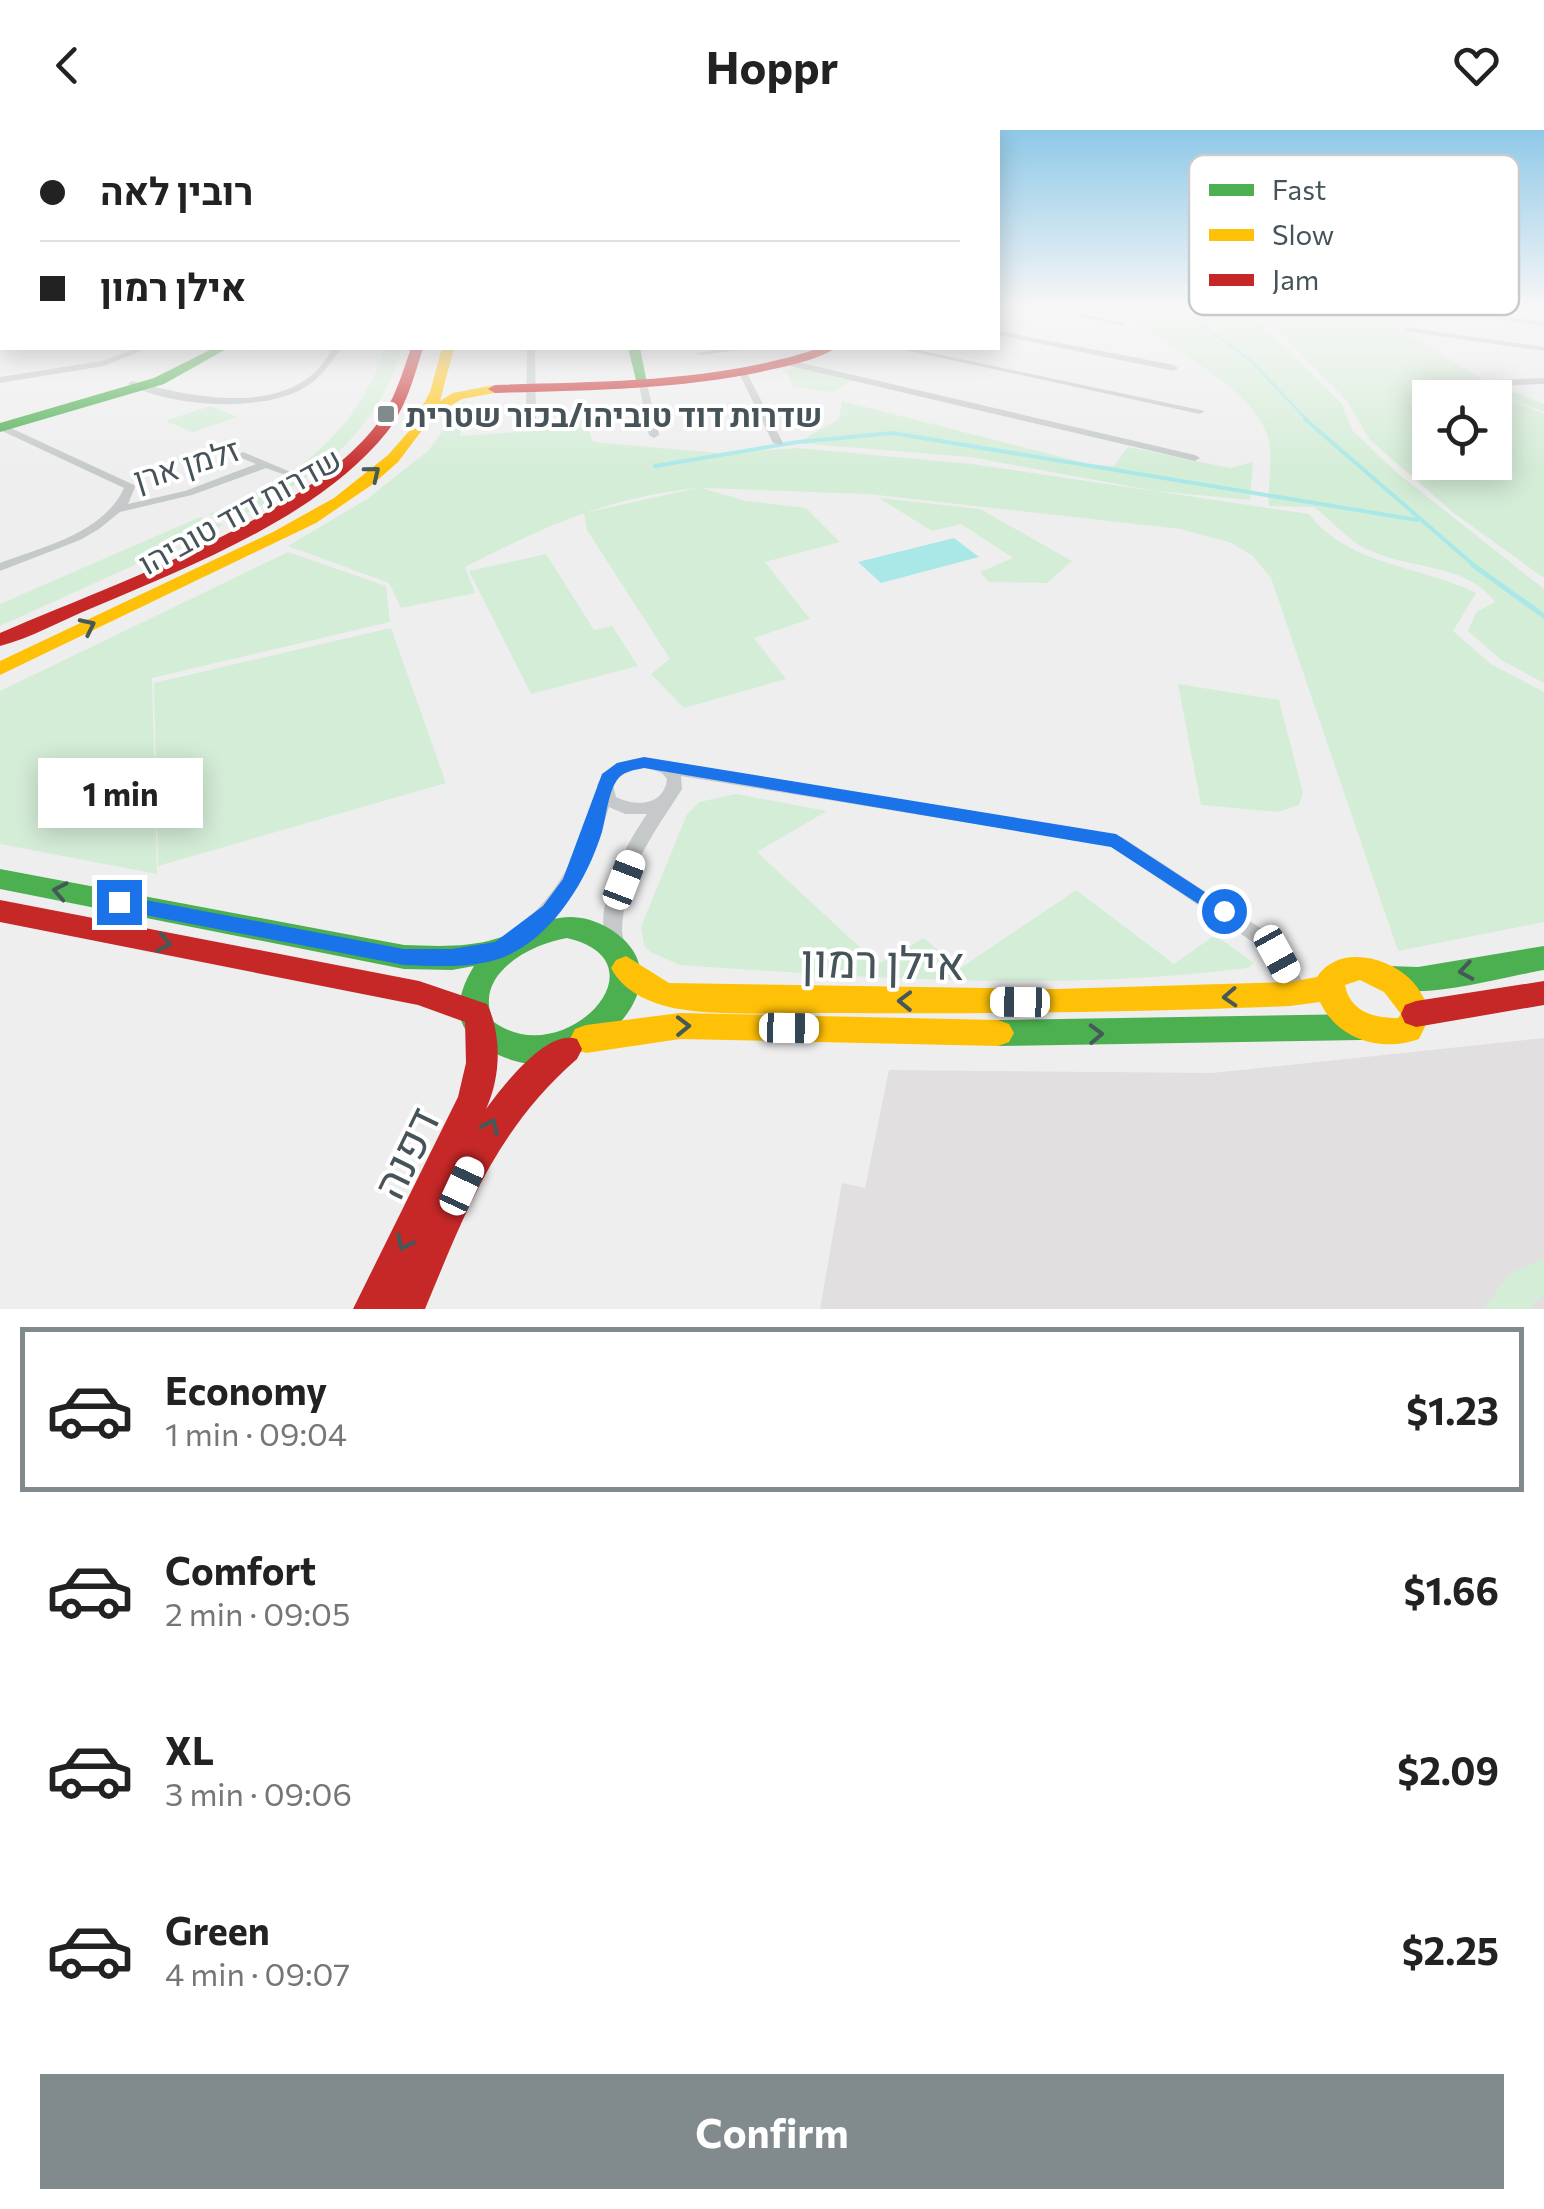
<!DOCTYPE html>
<html lang="en">
<head>
<meta charset="utf-8">
<style>
  body { margin:0; font-family:Commissioner,Heebo,sans-serif; background:#f6f6f6; color:#222; height:100vh; display:flex; flex-direction:column; font-size:38px; white-space:nowrap }
  * { box-sizing:border-box; margin:0 }
  p { font-size:32px; color:#767676 }
  .icon { flex:none; width:55px; height:55px; fill:none; stroke:currentColor; stroke-width:2; stroke-linecap:round; stroke-linejoin:round }
  .map { position:relative; height:1179px; overflow:hidden }
  .side { display:flex; flex-direction:column; background:#fff; flex:1 }
  .side>* { flex:none }
  .hud { position:absolute; left:0px; top:0px; width:1000px; height:220px; box-shadow:0 5px 25px #0003; display:grid; align-content:center; height:220px; padding:0 40px; background:#fff }
  .buttons { position:absolute; left:1412px; top:250px; display:grid; gap:20px }
  .buttons a { display:grid; place-items:center; width:100px; height:100px; border-radius:0px; background:#fff; box-shadow:0 5px 25px #0003; font-size:50px }
  .end { position:absolute; width:45px; height:45px; margin:-22px; border:12px solid #1a73e8; background:#fff; box-shadow:0 0 0 5px #fff }
  .from { border-radius:50% }
  .bubble { position:absolute; height:70px; border-radius:0px; background:#fff; box-shadow:0 5px 25px #0003; font-size:32px; font-weight:700; line-height:70px; text-align:center }
  .car { position:absolute; width:30px; height:60px; margin:-30px -15px; border-radius:12px; box-shadow:0 0 8px 2px #0007; background:linear-gradient(#fff 24%,#345 0 40%,#fff 0 76%,#345 0 86%,#fff 0) }
  .hud b { display:flex; align-items:center; gap:35px; height:95px; font-size:38px }
  .hud b+b { border-top:2px solid #e0e0e0 }
  .hud i { width:25px; height:25px; background:#222 }
  ul { padding:18px 0 0; list-style:none }
  li { display:flex; align-items:center; gap:30px; height:165px; margin:0 20px 15px; padding:0 20px; border:5px solid transparent; border-radius:0px }
  li div { flex:1 }
  li b { display:block; font-size:38px }
  li em { font-style:normal; font-weight:700 }
  li.current { border-color:#818a8d }
  li>.icon { width:90px; height:90px; stroke-width:1.5 }
  .action { display:flex; gap:20px; margin-top:auto; padding:20px 40px }
  .action a { flex:1; height:115px; border-radius:0px; background:#818a8d; color:#fff; font-size:40px; font-weight:700; line-height:115px; text-align:center }
  header { display:flex; justify-content:space-between; align-items:center; height:130px; padding:0 40px; background:#fff; font-size:45px; font-weight:700 }
  .map>svg:first-child { display:block }
  .education { fill:#e1dfe0 }
  .green { fill:#d4edd7; fill-rule:evenodd }
  .water { fill:#aae8e8 }
  .lines { fill:none; stroke-linecap:round; stroke-linejoin:round }
  .stream-far2 { stroke:#aae8e8; stroke-width:2.5 }
  .stream-far1 { stroke:#aae8e8; stroke-width:4 }
  .stream { stroke:#aae8e8; stroke-width:5 }
  .street { fill:#c5c9ca; fill-rule:evenodd }
  .fast { fill:#4caf50; fill-rule:evenodd }
  .slow { fill:#ffc107; fill-rule:evenodd }
  .jam { fill:#c62828; fill-rule:evenodd }
  .oneway { stroke:#465959 }
  .route { fill:#1a73e8 }
  .poi-dot { fill:#818a8d; stroke:#fff; stroke-width:4 }
  .labels { text-anchor:middle; dominant-baseline:central; stroke-width:8; stroke-linejoin:round; paint-order:stroke }
  .far-poi-label { font-size:32px; font-weight:bold; fill:#465459; stroke:#fff; text-anchor:start }
  .far-street-label { font-size:32px; fill:#465459; stroke:#fff }
  .near-street-label { font-size:45px; fill:#465459; stroke:#fff }
  .key { fill:#fff; stroke:#c8cccd; stroke-width:2.5 }
  .key-label { font-size:28px; fill:#465459 }
</style>
</head>
<body>
<header><svg class="icon" aria-label="back" viewBox="0 0 24 24"><path d="M15 5l-7 7 7 7"/></svg>Hoppr<svg class="icon" aria-label="heart" viewBox="0 0 24 24"><path d="M12 20l-8-8c-3-5 5-10 8-4 3-6 11-1 8 4z"/></svg></header>
<div class="map">
<svg width="1544" height="1179" viewBox="0 0 1544 1179">
  <rect width="100%" height="100%" fill="#efeeee"/>
  <path class="education" d="M1544,908V1179H820L842,1053L865,1058L889,940L1212,943Z"/>
  <path class="green" d="M1137,177H1244L1342,274L1352,300L1396,342L1544,459V553L1501,530L1468,501L1476,482L1495,472C1468,434 1410,439 1371,421C1346,410 1335,393 1314,377L1269,376C1267,353 1274,329 1268,307C1255,260 1172,219 1134,191L1130,182Z
    M1255,177H1365L1480,248L1544,274V282L1485,259L1544,284V448L1455,384L1369,309L1348,272ZM1430,268H1495V332H1430Z
    M385,218H402C382,286 341,328 280,364C253,380 241,392 209,384C292,351 356,306 385,218Z
    M798,238L851,251L833,262L793,257L786,241Z
    M465,269L460,306L588,297L593,312L720,323L798,318L972,334L1309,384C1349,436 1420,435 1476,463L1453,501L1491,534L1544,562V792L1398,821L1271,448L1252,425L1229,412L1180,399L868,364L701,358L746,371L806,378L840,412L765,432L810,489L754,508L786,549L684,578L651,544L670,529L587,400L584,383L697,358C605,368 546,396 465,437L475,463L401,478L389,453L288,416L367,369L429,320Z
    M842,271L1089,334L1114,336L1128,317L1230,338L1253,332L1250,370L1156,361L970,327L797,313L839,289Z
    M210,276L238,287L193,302L165,291Z
    M879,368L980,379L1072,431L1047,453L989,452L980,442L1013,428L961,394L932,401Z
    M200,387L223,395L0,496V474Z
    M288,422L386,456L390,492L152,548L157,744L0,714V561Z
    M546,424L594,500L612,496L638,536L531,564L469,441Z
    M391,498L446,653L158,736L154,553Z
    M1178,554L1279,570L1303,663L1299,675L1278,682L1201,675Z
    M736,664L827,681L757,722L878,834L924,808L959,839L1076,760L1174,834L1215,805L1254,833L1248,838C1060,862 868,848 680,835L650,822L644,815L641,797L687,684L699,672Z
    M1544,1129V1165L1531,1176L1535,1179H1484L1509,1144Z"/>
  <path class="water" d="M954,408L979,427L881,453L858,432Z"/>
  <g class="lines">
    <path class="stream-far2" d="M1181,180L1250,230L1308,291"/>
    <path class="stream-far1" d="M1305,289L1476,437
      M655,336L798,312L892,303L1417,390"/>
    <path class="stream" d="M1473,435L1544,486"/>
    <path class="street" d="M1037,177H1051L1127,194L1123,196Z
      M1425,177H1443L1544,192V196Z
      M1406,197L1544,217V221L1403,201Z
      M998,201L1174,235L1178,238L1174,241L998,205Z
      M138,218H148L104,236L0,253V247L102,231Z
      M333,218H341C330,234 321,248 304,258C260,283 171,277 128,254L132,251C187,266 276,286 320,237C325,231 329,224 333,218Z
      M527,218H535L536,289L531,292L526,289Z
      M730,218H753L701,225L697,223Z
      M896,218H909L1205,281L1200,284Z
      M793,231L1195,325L1200,328L1195,331L790,236L789,234Z
      M740,241L747,243L783,313L781,315L773,313L739,243Z
      M642,247L646,250L659,305L654,308L649,305L638,250Z
      M1544,248V254L1498,256L1494,253L1498,250Z
      M0,293L134,355L135,357L128,374L185,361L256,334L239,327L238,325L243,322L293,343L288,346L266,338L192,365L120,382L99,399L80,410L0,441V433C42,417 104,403 124,358L0,300Z
      M650,628L665,633L1122,707L1280,811L1309,863L1306,869L1299,871L1292,869L1266,821L1111,716L681,646L682,659C660,694 635,726 626,769C624,780 622,790 622,801C623,810 626,814 623,823L616,826L609,823C590,778 622,721 647,684H625L609,677C600,707 557,818 517,808L515,803L517,798C569,755 576,719 598,660L597,655C609,634 626,628 650,628ZM648,638L662,643L667,649C664,676 636,677 616,667L613,655C622,642 633,638 648,638Z"/>
    <path class="fast" d="M214,218H228L164,254L0,302V293L154,248Z
      M628,218H640L647,253L636,250Z
      M0,739L404,815C434,816 466,818 495,809C535,797 566,772 610,799C695,852 583,952 515,931C464,915 443,887 474,836L452,840L404,839L0,759ZM567,808C670,832 563,943 494,892C471,845 530,814 567,808Z
      M1544,816V840C1498,848 1421,871 1377,857L1373,848L1377,839L1388,836L1418,837Z
      M1361,884L1372,888L1377,897L1372,906L1361,910L998,916L987,912L982,903L987,894L998,890Z"/>
    <path class="slow" d="M998,177H1027L998,181Z
      M442,218H454L440,271L453,263L495,255L500,256V262L462,269L432,287L398,332L373,354L316,393L0,545V531L273,402L334,368L388,325L410,300L430,262Z
      M626,826L669,853L1056,859L1290,852L1317,847C1338,815 1386,826 1410,849C1420,859 1426,871 1431,884L1419,909C1381,923 1337,909 1320,872L1290,876C1140,882 991,884 840,883C792,882 710,888 665,876C644,870 622,859 611,838L616,830ZM1360,850L1384,862L1401,884L1398,888C1374,888 1350,882 1345,855Z
      M680,883L998,890L1009,894L1014,903L1009,912L998,916L680,909L586,923L575,919L570,909L575,899L586,895Z"/>
    <path class="jam" d="M411,218H423C414,247 406,278 387,302C320,386 189,437 92,478C62,490 31,508 0,516V503C108,456 306,388 377,294C394,272 402,244 411,218Z
      M820,218H836C820,228 797,234 778,238C685,260 590,260 495,263L488,259L495,255C605,251 714,253 820,218Z
      M0,770L419,851L487,874C502,905 501,947 486,979C503,956 547,898 577,909L582,919L577,929C496,999 465,1083 425,1179H353L458,967L466,933L465,892L418,875L0,792Z
      M1544,851V875L1416,897L1405,893L1401,884L1405,875L1416,871Z"/>
  </g>
  <defs><path id="oneway-chevron" d="M-2-3.5L2.5 0L-2 3.5" fill="none" stroke-width="1.6" stroke-linecap="round" stroke-linejoin="round" transform="scale(2.5)"/></defs>
  <g class="oneway">
    <use href="#oneway-chevron" transform="translate(373 343) rotate(-39)"/>
    <use href="#oneway-chevron" transform="translate(88 496) rotate(-26)"/>
    <use href="#oneway-chevron" transform="translate(60 761) rotate(-169)"/>
    <use href="#oneway-chevron" transform="translate(164 813) rotate(11)"/>
    <use href="#oneway-chevron" transform="translate(1466 841) rotate(171)"/>
    <use href="#oneway-chevron" transform="translate(1230 867) rotate(177)"/>
    <use href="#oneway-chevron" transform="translate(905 871) rotate(-179)"/>
    <use href="#oneway-chevron" transform="translate(683 896) rotate(-1)"/>
    <use href="#oneway-chevron" transform="translate(1096 904) rotate(-2)"/>
    <use href="#oneway-chevron" transform="translate(491 996) rotate(-64)"/>
    <use href="#oneway-chevron" transform="translate(404 1113) rotate(116)"/>
  </g>
  <linearGradient id="sky" x2="0" y2="1"><stop stop-color="#8fc9e8"/><stop offset="0.52" stop-color="#f8f7f7"/><stop offset="1" stop-color="#f8f7f7" stop-opacity="0"/></linearGradient>
  <rect width="1544" height="342" fill="url(#sky)"/>
  <path class="route" d="M644,627L1116,704L1234,781L1224,788L1217,786L1111,717L644,638C635,640 623,641 617,650C608,663 606,687 602,702C587,750 553,807 504,827C474,839 436,836 404,835L119,780L109,772L119,765L404,819H452L495,812L543,776L563,749L602,644L617,633Z"/>
  <rect class="poi-dot" x="376" y="274" width="20" height="20" rx="5"/>
  <g class="labels">
    <g class="far-poi-label">
      <text x="406" y="284">שדרות דוד טוביהו/בכור שטרית</text>
    </g>
    <g class="far-street-label">
      <text transform="translate(186 333) rotate(-17)">זלמן ארן</text>
      <text transform="translate(239 380) rotate(-29)">שדרות דוד טוביהו</text>
    </g>
    <g class="near-street-label">
      <text transform="translate(883 830) rotate(1)">אילן רמון</text>
      <text transform="translate(404 1022) rotate(-64)">דפנה</text>
    </g>
  </g>
  <rect x="1189" y="25" width="330" height="160" rx="15" class="key"/>
  <rect x="1209" y="54" width="45" height="12" fill="#4caf50"/>
  <rect x="1209" y="99" width="45" height="12" fill="#ffc107"/>
  <rect x="1209" y="144" width="45" height="12" fill="#c62828"/>
  <g class="key-label">
    <text x="1272" y="70">Fast</text>
    <text x="1272" y="115">Slow</text>
    <text x="1272" y="160">Jam</text>
  </g>
</svg>
<div class="buttons">
<a><svg class="icon" aria-label="locate" viewBox="0 0 24 24"><circle cx="12" cy="12" r="6"/><path d="M12 2v4M12 18v4M2 12h4M18 12h4"/></svg></a>
</div>
<i class="end from" style="left:1224px;top:781px"></i>
<i class="end" style="left:119px;top:772px"></i>
<div class="bubble" style="left:38px;top:628px;width:165px">1 min</div>
<i class="car" style="left:624px;top:750px;rotate:21deg"></i>
<i class="car" style="left:1277px;top:824px;rotate:151deg"></i>
<i class="car" style="left:1020px;top:872px;rotate:271deg"></i>
<i class="car" style="left:789px;top:898px;rotate:91deg"></i>
<i class="car" style="left:462px;top:1056px;rotate:25deg"></i>
<div class="hud">
<b><i class="from"></i>רובין לאה</b>
<b><i></i>אילן רמון</b>
</div>
</div>
<section class="side">
<ul>
<li class="current"><svg class="icon" aria-label="car" viewBox="0 0 24 24"><path d="M5 17H2v-5l4-1 3-4h7l3 4 3 1v5h-3M9 17h6M6 11h13"/><circle cx="7" cy="17" r="2"/><circle cx="17" cy="17" r="2"/></svg><div><b>Economy</b><p>1 min · 09:04</p></div><em>$1.23</em></li>
<li><svg class="icon" aria-label="car" viewBox="0 0 24 24"><path d="M5 17H2v-5l4-1 3-4h7l3 4 3 1v5h-3M9 17h6M6 11h13"/><circle cx="7" cy="17" r="2"/><circle cx="17" cy="17" r="2"/></svg><div><b>Comfort</b><p>2 min · 09:05</p></div><em>$1.66</em></li>
<li><svg class="icon" aria-label="car" viewBox="0 0 24 24"><path d="M5 17H2v-5l4-1 3-4h7l3 4 3 1v5h-3M9 17h6M6 11h13"/><circle cx="7" cy="17" r="2"/><circle cx="17" cy="17" r="2"/></svg><div><b>XL</b><p>3 min · 09:06</p></div><em>$2.09</em></li>
<li><svg class="icon" aria-label="car" viewBox="0 0 24 24"><path d="M5 17H2v-5l4-1 3-4h7l3 4 3 1v5h-3M9 17h6M6 11h13"/><circle cx="7" cy="17" r="2"/><circle cx="17" cy="17" r="2"/></svg><div><b>Green</b><p>4 min · 09:07</p></div><em>$2.25</em></li>
</ul>
<div class="action"><a>Confirm</a></div>
</section>
</body>
</html>
